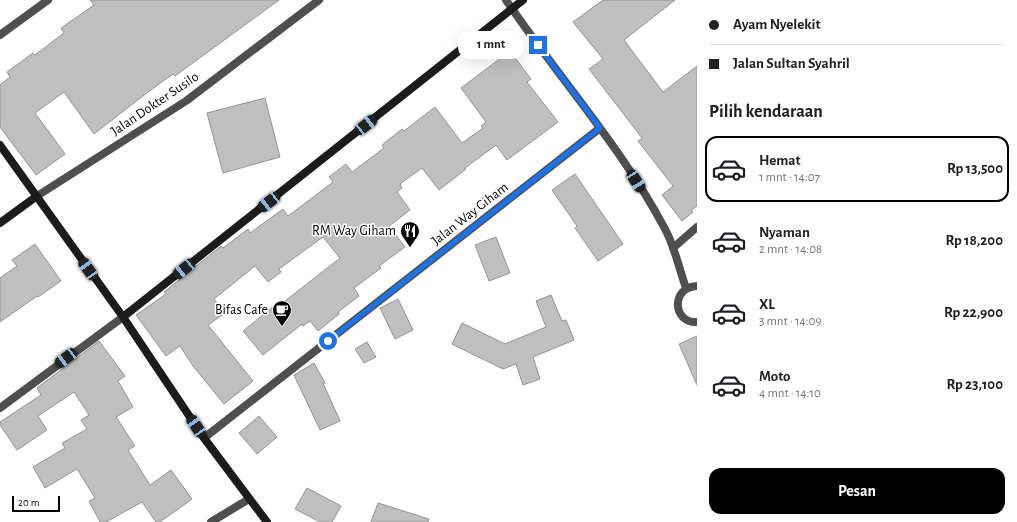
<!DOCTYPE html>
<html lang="id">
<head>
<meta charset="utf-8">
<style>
  body { margin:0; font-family:"Alegreya Sans",sans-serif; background:#f6f6f6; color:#202124; height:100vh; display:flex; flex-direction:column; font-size:15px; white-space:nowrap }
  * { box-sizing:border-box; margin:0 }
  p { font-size:13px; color:#757577 }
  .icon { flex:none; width:22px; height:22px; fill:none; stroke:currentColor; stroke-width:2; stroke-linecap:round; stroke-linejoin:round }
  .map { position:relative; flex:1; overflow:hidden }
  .side { display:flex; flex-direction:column; background:#fff; width:320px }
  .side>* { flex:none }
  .top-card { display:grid; align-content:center; height:88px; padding:0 12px; background:#fff }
  .scale { position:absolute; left:12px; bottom:10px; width:48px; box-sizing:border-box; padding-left:4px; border:2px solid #000; border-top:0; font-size:11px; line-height:14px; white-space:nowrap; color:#000; -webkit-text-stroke:3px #fff; paint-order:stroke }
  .end { position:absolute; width:18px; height:18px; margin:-9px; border:5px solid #1a73e8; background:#fff; box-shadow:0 0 0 2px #fff }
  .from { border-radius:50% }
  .bubble { position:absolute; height:28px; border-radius:12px; background:#fff; box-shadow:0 4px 16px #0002; font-size:13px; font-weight:700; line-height:28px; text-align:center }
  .car { position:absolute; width:12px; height:24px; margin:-12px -6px; border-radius:5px; box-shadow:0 0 3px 1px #0007; background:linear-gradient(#222 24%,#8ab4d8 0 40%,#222 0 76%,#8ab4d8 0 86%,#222 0) }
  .top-card b { display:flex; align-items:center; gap:14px; height:38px; font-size:15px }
  .top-card b+b { border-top:1px solid #e0e0e0 }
  .top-card i { width:10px; height:10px; background:#202124 }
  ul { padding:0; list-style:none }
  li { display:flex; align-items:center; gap:12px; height:66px; margin:0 8px 6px; padding:0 4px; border:2px solid transparent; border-radius:12px }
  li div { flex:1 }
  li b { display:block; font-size:15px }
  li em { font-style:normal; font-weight:700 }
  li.current { border-color:#000 }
  li>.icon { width:36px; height:36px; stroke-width:1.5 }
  h2 { padding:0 12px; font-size:18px; line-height:48px }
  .primary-button { display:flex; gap:8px; margin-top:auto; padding:8px 12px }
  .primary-button a { flex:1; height:46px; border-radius:12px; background:#000; color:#fff; font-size:16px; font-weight:700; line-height:46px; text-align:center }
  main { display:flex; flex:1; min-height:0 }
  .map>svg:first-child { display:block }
  .building { fill:#bfbfbf; stroke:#939393 }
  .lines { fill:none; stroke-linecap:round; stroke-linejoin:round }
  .street { stroke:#4f4f4f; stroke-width:8 }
  .secondary { stroke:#1c1c1c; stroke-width:8 }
  .route { stroke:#1a73e8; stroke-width:5 }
  .labels { text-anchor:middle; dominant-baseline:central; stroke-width:3; stroke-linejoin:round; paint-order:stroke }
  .street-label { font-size:14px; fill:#000; stroke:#fff }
  .poi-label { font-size:14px; fill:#000; stroke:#fff; text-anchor:end }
</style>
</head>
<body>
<main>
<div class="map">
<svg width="697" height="522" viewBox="0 0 697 522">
  <rect width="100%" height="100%" fill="#fff"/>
  <path class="building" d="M90,0H279L175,76L173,74L148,92L94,134L64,92L35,113L65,154L36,175L0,127V85L10,77L7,72L33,53L35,55L64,33L61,28L94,5Z
    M603,0H675L624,40L663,92L697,66V206L691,210L693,212L682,221L662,195L673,186L638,141L642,138L589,69L603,59L573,22Z
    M510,51L531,79L527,82L558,122L507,160L496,145L465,168L466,169L439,190L422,168L400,184L402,188L397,192L410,210L389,226L405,247L379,266L381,268L354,288L359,296L338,312L339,314L318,331L310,321L303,326L302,324L263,355L243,331L274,306L276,308L340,258L323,237L279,269L281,272L268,282L255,266L214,299L225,313L208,325L253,381L224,404L193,366L180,346L166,356L136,315L166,294L164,292L221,246L223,248L248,229L250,233L283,209L288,216L333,182L329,177L346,164L352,172L384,148L382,145L402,129L404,131L435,107L462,143L483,128L481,126L486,122L461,88Z
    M265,98L280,157L223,173L207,113Z
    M575,174L623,244L598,261L575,228L577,226L552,190Z
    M496,237L510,273L489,281L475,245Z
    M35,244L61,281L38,297L37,296L0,322V278L17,266L12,260Z
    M551,295L562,321L566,320L574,340L533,357L540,379L523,385L516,364L503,369L452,344L462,323L505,344L546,327L536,301Z
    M398,299L413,330L395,339L380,308Z
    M697,336V385L679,344Z
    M99,341L125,376L118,381L133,407L116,417L135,446L128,450L150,485L171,470L192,499L160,522H156L142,502L106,522H100L89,501L95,498L77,469L45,488L33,467L65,448L62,443L87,429L81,420L89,415L74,392L38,416L47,430L17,450L0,425V422L41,395L37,388Z
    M367,342L376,357L364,363L355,349Z
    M314,363L325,383H323L340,421L320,430L294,375Z
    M259,416L277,437L257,454L239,433Z
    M307,488L341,506L332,522H320L295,509Z
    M378,503L429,519L428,522H371Z"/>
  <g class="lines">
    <path class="street" d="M506,0C558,77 621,146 665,229C675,247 679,269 686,288
      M0,35L48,0
      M37,196L186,101L319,0
      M673,248L697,227
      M697,286C671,287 672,323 697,322
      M0,408L123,317
      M204,438L600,128
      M211,522L249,499"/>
    <path class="secondary" d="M0,145L123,317L204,438L267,522
      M0,223L37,196
      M123,317L523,0"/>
  </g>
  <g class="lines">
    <path class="route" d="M328,341L600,128L538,45"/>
  </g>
  <defs>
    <symbol id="restaurant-pin" viewBox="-11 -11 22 30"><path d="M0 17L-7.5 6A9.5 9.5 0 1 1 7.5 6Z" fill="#000" stroke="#fff"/><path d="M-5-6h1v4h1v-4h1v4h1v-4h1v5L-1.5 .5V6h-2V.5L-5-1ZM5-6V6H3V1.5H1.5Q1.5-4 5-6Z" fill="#fff"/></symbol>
    <symbol id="cafe-pin" viewBox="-11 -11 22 30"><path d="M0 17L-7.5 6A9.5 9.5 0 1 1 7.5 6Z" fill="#000" stroke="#fff"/><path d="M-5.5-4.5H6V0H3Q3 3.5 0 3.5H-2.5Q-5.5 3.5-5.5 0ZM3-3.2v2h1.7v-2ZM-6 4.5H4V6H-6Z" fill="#fff"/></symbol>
  </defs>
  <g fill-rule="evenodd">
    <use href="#restaurant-pin" x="399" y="220" width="22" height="30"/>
    <use href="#cafe-pin" x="271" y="299" width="22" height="30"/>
  </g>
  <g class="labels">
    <g class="street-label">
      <text transform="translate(155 104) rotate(-34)">Jalan Dokter Susilo</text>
      <text transform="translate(470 214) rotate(-38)">Jalan Way Giham</text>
    </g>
    <g class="poi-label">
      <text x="396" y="231">RM Way Giham</text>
      <text x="268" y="310">Bifas Cafe</text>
    </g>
  </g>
</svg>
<div class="scale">20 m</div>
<i class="end from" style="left:328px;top:341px"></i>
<i class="end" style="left:538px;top:45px"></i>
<div class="bubble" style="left:458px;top:31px;width:66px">1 mnt</div>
<i class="car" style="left:366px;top:125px;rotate:52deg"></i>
<i class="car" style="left:636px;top:181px;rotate:147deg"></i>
<i class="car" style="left:269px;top:202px;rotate:232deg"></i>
<i class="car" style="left:88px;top:269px;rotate:325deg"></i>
<i class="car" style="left:184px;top:269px;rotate:231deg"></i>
<i class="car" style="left:66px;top:358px;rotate:233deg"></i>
<i class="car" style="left:196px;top:426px;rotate:326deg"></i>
</div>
<section class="side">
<div class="top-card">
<b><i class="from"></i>Ayam Nyelekit</b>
<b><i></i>Jalan Sultan Syahril</b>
</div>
<h2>Pilih kendaraan</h2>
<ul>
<li class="current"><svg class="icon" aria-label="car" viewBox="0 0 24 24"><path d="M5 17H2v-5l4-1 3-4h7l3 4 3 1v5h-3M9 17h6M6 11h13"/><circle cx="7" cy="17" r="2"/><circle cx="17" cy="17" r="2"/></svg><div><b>Hemat</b><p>1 mnt · 14:07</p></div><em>Rp 13,500</em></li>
<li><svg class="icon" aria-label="car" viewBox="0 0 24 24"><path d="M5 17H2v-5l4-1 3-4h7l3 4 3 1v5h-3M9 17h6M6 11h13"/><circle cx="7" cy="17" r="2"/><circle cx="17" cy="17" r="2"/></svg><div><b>Nyaman</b><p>2 mnt · 14:08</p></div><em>Rp 18,200</em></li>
<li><svg class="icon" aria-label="car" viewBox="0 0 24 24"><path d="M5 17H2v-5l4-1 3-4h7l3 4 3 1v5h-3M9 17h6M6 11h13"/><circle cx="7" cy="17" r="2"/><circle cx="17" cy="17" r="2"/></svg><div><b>XL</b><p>3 mnt · 14:09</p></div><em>Rp 22,900</em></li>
<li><svg class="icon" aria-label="car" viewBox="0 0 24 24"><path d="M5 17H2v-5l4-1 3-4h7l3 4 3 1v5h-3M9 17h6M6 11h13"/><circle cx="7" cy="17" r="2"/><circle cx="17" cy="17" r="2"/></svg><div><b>Moto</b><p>4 mnt · 14:10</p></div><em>Rp 23,100</em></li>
</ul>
<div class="primary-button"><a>Pesan</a></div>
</section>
</main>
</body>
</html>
